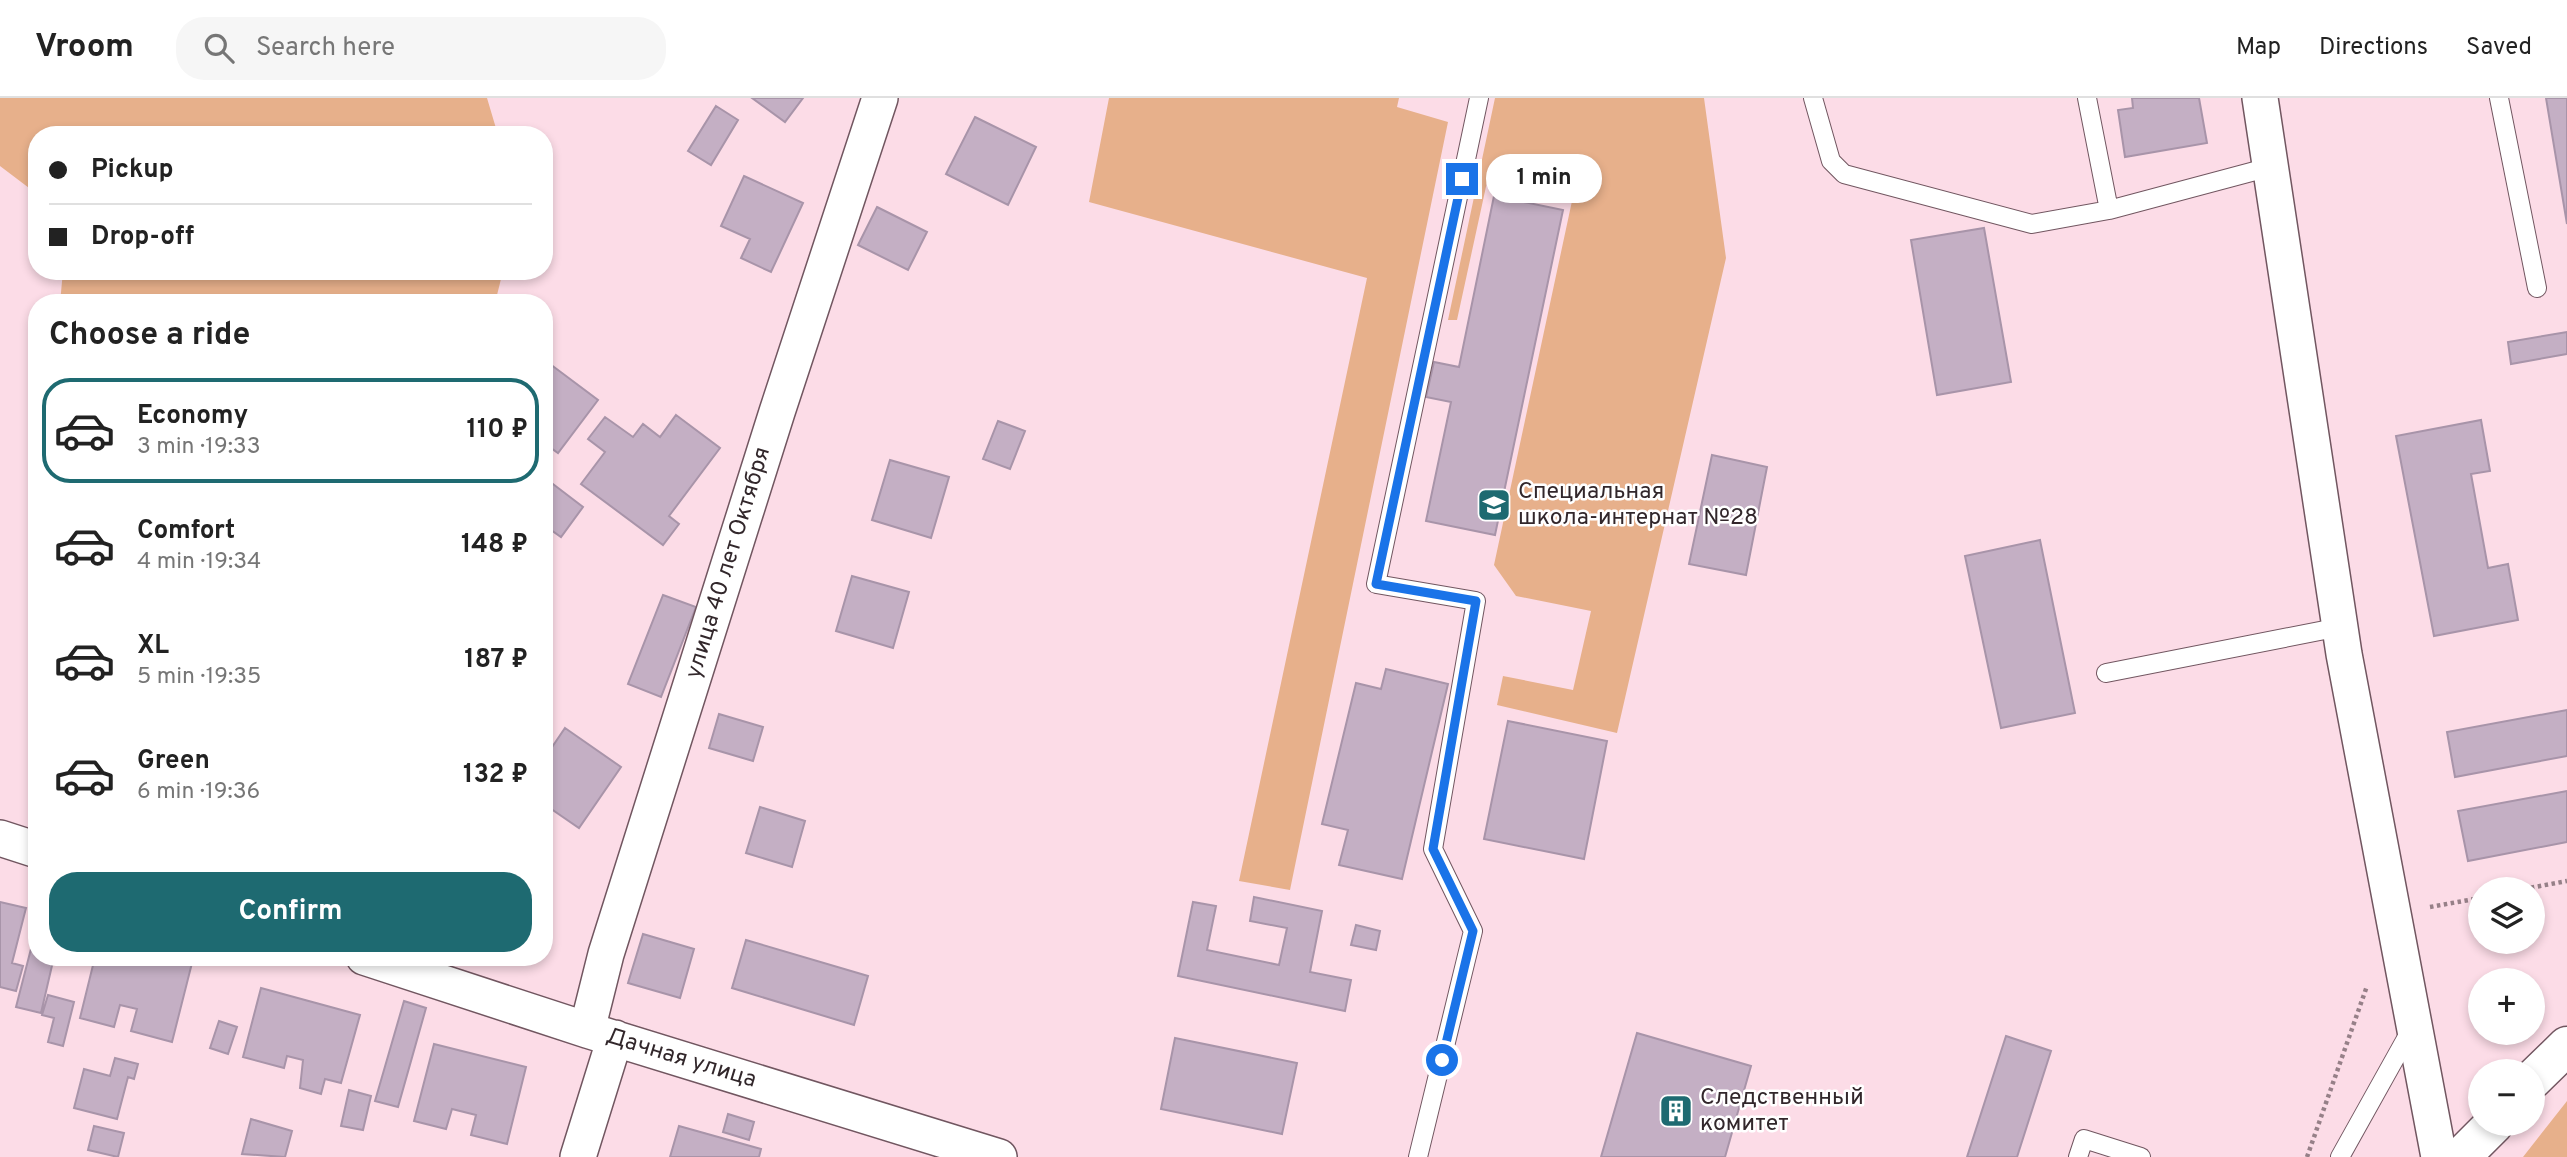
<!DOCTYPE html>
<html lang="en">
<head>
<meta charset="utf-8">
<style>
  body { margin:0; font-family:Overpass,sans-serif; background:#f6f6f6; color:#222; height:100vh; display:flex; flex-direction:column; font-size:26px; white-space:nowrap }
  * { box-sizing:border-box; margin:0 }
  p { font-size:23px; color:#767676 }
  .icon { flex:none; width:38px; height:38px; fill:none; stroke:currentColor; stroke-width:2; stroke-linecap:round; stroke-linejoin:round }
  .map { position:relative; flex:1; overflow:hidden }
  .side { position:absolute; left:28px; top:196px; width:525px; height:672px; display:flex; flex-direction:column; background:#fff; border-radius:28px; box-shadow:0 4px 10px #0003 }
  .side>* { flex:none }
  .banner { position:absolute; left:28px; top:28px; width:525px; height:154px; border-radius:28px; box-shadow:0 4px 10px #0003; display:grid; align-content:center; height:154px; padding:0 21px; background:#fff }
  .controls { position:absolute; left:2468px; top:779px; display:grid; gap:14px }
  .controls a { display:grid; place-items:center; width:77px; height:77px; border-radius:50%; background:#fff; box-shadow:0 4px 10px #0003; font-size:35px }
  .end { position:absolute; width:32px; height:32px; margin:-16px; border:9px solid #1a73e8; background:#fff; box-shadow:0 0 0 4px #fff }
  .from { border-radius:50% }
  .bubble { position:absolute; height:49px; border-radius:24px; background:#fff; box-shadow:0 4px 10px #0003; font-size:23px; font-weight:700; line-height:49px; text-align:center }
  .banner b { display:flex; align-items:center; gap:24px; height:66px; font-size:26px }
  .banner b+b { border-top:2px solid #e0e0e0 }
  .banner i { width:18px; height:18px; background:#222 }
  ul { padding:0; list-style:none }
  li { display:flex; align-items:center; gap:21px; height:105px; margin:0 14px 10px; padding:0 7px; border:4px solid transparent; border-radius:28px }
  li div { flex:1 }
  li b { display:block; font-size:26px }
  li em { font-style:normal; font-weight:700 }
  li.current { border-color:#1e6a71 }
  li>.icon { width:63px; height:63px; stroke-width:1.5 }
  h2 { padding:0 21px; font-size:32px; line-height:84px }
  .button { display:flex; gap:14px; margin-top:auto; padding:14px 21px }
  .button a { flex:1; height:80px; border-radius:28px; background:#1e6a71; color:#fff; font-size:28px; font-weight:700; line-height:80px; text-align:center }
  header { display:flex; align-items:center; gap:42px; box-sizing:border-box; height:98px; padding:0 35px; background:#fff; border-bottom:2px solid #e0e0e0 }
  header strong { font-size:33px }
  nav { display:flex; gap:38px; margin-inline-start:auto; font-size:24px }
  .search { width:490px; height:63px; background:#f6f6f6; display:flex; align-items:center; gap:18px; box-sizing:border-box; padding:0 24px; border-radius:28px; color:#767676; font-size:26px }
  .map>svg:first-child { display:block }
  .green { fill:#e7b08b }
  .building { fill:#c4afc4; stroke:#a894a9; stroke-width:2 }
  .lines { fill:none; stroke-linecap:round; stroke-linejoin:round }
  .lane-casing { stroke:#715660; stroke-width:20 }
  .street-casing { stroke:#715660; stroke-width:38 }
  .highway-casing { stroke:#715660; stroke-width:41 }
  .path { stroke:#968088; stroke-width:4.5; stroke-dasharray:3.5 3.5; stroke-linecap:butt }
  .lane { stroke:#fff; stroke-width:18 }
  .street { stroke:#fff; stroke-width:35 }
  .highway { stroke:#fff; stroke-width:38 }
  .route { stroke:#1a73e8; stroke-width:9 }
  .labels { text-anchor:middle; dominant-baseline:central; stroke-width:5; stroke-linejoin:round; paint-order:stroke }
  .poi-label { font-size:23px; fill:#32272b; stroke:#fff; text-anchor:start }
  .street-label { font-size:23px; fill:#32272b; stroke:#fff }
</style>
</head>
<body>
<header>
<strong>Vroom</strong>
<div class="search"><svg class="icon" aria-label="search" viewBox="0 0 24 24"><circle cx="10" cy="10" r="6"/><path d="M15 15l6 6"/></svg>Search here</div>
<nav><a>Map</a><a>Directions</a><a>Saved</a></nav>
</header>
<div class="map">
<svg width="2567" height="1059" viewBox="0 0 2567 1059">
  <rect width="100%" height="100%" fill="#fcdce7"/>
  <path class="green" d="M0,0H487L498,37H37V96L0,68Z
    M1109,0H1399L1397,9L1448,24L1290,792L1239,783L1367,180L1089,104Z
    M1495,0H1704L1726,160L1617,635L1497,607L1503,578L1573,592L1591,513L1516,498L1494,467L1572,103L1487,84L1457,222H1448Z
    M63,173H503L495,205H60Z
    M2567,1003V1059H2523Z"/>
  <path class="building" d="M752,0H803L785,24Z
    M2132,0H2199L2207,45L2125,59L2118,12L2133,10Z
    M2546,0H2567V126Z
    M716,8L738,22L711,67L688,53Z
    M975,19L1036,49L1008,107L946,76Z
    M744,78L803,105L771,174L741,160L750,141L721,128Z
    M1494,98L1563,112L1495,437L1426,423L1451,304L1426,299L1434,264L1459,269Z
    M877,109L927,134L908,172L858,147Z
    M1984,130L2011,284L1937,297L1911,142Z
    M2567,234V256L2511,266L2508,244Z
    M550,266L598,302L558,355L544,345V273Z
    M676,317L720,350L669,418L679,426L663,447L581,386L605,354L588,341L605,319L633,339L643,326L660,339Z
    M2481,322L2490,373L2471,376L2488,470L2508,466L2518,522L2434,538L2396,338Z
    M998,323L1025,333L1010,371L983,361Z
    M1712,357L1767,369L1746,477L1689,466Z
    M890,362L949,379L931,440L872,422Z
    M549,383L583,409L561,439L544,427V390Z
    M2040,442L2075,615L2001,630L1965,458Z
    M852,478L909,494L893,550L836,533Z
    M663,497L696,509L661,599L628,586Z
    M1386,571L1448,586L1402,781L1339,767L1348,732L1322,726L1356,585L1381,591Z
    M2567,612V658L2455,679L2447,634Z
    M719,616L763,629L753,663L709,650Z
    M1508,623L1607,643L1584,761L1484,741Z
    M565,630L621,669L579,730L544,706V661Z
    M2567,693V744L2468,763L2458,713Z
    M760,709L805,723L792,769L746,755Z
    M1254,799L1322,813L1310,874L1351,882L1345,913L1178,878L1193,804L1216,808L1207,852L1279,867L1287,830L1250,823Z
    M0,804L26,810L12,865L23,868L16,893L0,889Z
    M1356,827L1380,833L1376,852L1351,847Z
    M643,836L694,851L680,900L628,885Z
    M746,842L868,878L854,927L732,890Z
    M33,843L37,844V859H54L41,915L16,909Z
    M95,859H168L192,865L172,944L131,933L137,911L120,907L114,929L80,920Z
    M261,890L360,917L341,985L325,981L321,996L300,990L303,962L287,958L284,970L243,959Z
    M48,897L74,904L63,948L48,944L54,920L42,917Z
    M404,903L426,910L398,1009L375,1003Z
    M219,923L237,929L228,956L210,950Z
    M1637,935L1751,968L1725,1059H1601Z
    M2006,938L2051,953L2017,1059H1967Z
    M1175,940L1297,965L1282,1036L1161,1011Z
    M434,946L526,969L507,1046L471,1037L476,1017L452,1011L446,1031L414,1023Z
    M115,960L138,966L134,981L128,979L117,1021L74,1010L84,971L110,978Z
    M349,992L371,998L363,1032L341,1028Z
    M728,1016L754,1024L749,1042L723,1034Z
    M251,1021L292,1033L285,1059L242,1056Z
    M94,1028L124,1035L118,1059L88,1052Z
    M679,1028L761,1051L759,1059H670Z"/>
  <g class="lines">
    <defs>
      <path id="lane" d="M1813,0L1831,63L1844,76L2032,126L2109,112
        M2087,0L2109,112L2270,69
        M2499,0L2537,190
        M2106,575L2340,529
        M1418,1059L1473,833L1433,751L1476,503L1376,486L1479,0
        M2078,1059L2084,1041L2141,1059
        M2340,1059L2412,930"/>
      <path id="street" d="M2260,0L2344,556L2439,1059
        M0,740L37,752
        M364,859L587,932L999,1059
        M587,932L606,856L777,314L880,0
        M578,1059L615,940"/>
      <path id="highway" d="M2532,982L2567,948
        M2461,1059L2494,1026"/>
    </defs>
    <use href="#lane" class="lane-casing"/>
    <use href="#street" class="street-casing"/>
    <use href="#highway" class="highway-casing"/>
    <path class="path" d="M2524,791L2567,783
      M2430,809L2480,800
      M2307,1059L2367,888"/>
    <use href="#lane" class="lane"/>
    <use href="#street" class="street"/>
    <use href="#highway" class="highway"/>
  </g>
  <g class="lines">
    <path class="route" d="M1442,962L1473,833L1433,751L1476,503L1376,486L1462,81"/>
  </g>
  <defs>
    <symbol id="school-square" viewBox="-11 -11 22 22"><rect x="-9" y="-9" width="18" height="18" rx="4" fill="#1e6a71" stroke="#fff"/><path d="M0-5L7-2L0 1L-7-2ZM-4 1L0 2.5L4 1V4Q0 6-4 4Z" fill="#fff"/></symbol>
    <symbol id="building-square" viewBox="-11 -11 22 22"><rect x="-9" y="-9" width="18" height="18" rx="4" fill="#1e6a71" stroke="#fff"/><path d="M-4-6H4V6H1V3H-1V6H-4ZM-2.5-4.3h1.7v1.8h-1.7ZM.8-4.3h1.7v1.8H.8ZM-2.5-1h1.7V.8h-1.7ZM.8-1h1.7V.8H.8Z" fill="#fff"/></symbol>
  </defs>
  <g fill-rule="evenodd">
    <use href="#school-square" x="1475" y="388" width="38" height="38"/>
    <use href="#building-square" x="1657" y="994" width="38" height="38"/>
  </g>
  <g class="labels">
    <g class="poi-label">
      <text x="1518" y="394">Специальная<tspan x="1518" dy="26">школа-интернат №28</tspan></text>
      <text x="1700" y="1000">Следственный<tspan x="1700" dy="26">комитет</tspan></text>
    </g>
    <g class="street-label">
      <text transform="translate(729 465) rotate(-73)">улица 40 лет Октября</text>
      <text transform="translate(681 961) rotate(17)">Дачная улица</text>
    </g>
  </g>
</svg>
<div class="controls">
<a><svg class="icon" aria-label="layers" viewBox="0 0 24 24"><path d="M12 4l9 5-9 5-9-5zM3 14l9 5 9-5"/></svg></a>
<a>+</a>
<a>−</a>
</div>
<i class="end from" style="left:1442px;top:962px"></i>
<i class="end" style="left:1462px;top:81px"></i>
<div class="bubble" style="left:1486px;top:56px;width:116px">1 min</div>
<div class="banner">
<b><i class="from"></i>Pickup</b>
<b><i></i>Drop-off</b>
</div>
<section class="side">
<h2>Choose a ride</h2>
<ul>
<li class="current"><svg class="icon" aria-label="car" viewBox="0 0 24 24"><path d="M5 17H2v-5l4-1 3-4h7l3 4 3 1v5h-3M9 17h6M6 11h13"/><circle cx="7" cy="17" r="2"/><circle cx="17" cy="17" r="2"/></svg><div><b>Economy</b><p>3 min · 19:33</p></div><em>110 ₽</em></li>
<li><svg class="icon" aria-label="car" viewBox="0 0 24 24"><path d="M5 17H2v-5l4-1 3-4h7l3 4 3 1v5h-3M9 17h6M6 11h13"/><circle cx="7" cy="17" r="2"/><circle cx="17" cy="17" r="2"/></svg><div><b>Comfort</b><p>4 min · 19:34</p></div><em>148 ₽</em></li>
<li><svg class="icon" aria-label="car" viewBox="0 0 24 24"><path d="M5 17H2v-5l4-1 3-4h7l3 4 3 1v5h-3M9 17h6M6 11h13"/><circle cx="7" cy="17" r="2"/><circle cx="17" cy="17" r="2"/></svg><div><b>XL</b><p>5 min · 19:35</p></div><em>187 ₽</em></li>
<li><svg class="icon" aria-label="car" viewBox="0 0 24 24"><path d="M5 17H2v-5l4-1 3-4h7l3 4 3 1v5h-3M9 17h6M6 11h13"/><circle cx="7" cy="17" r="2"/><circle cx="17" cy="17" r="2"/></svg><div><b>Green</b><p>6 min · 19:36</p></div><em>132 ₽</em></li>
</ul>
<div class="button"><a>Confirm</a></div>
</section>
</div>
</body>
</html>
